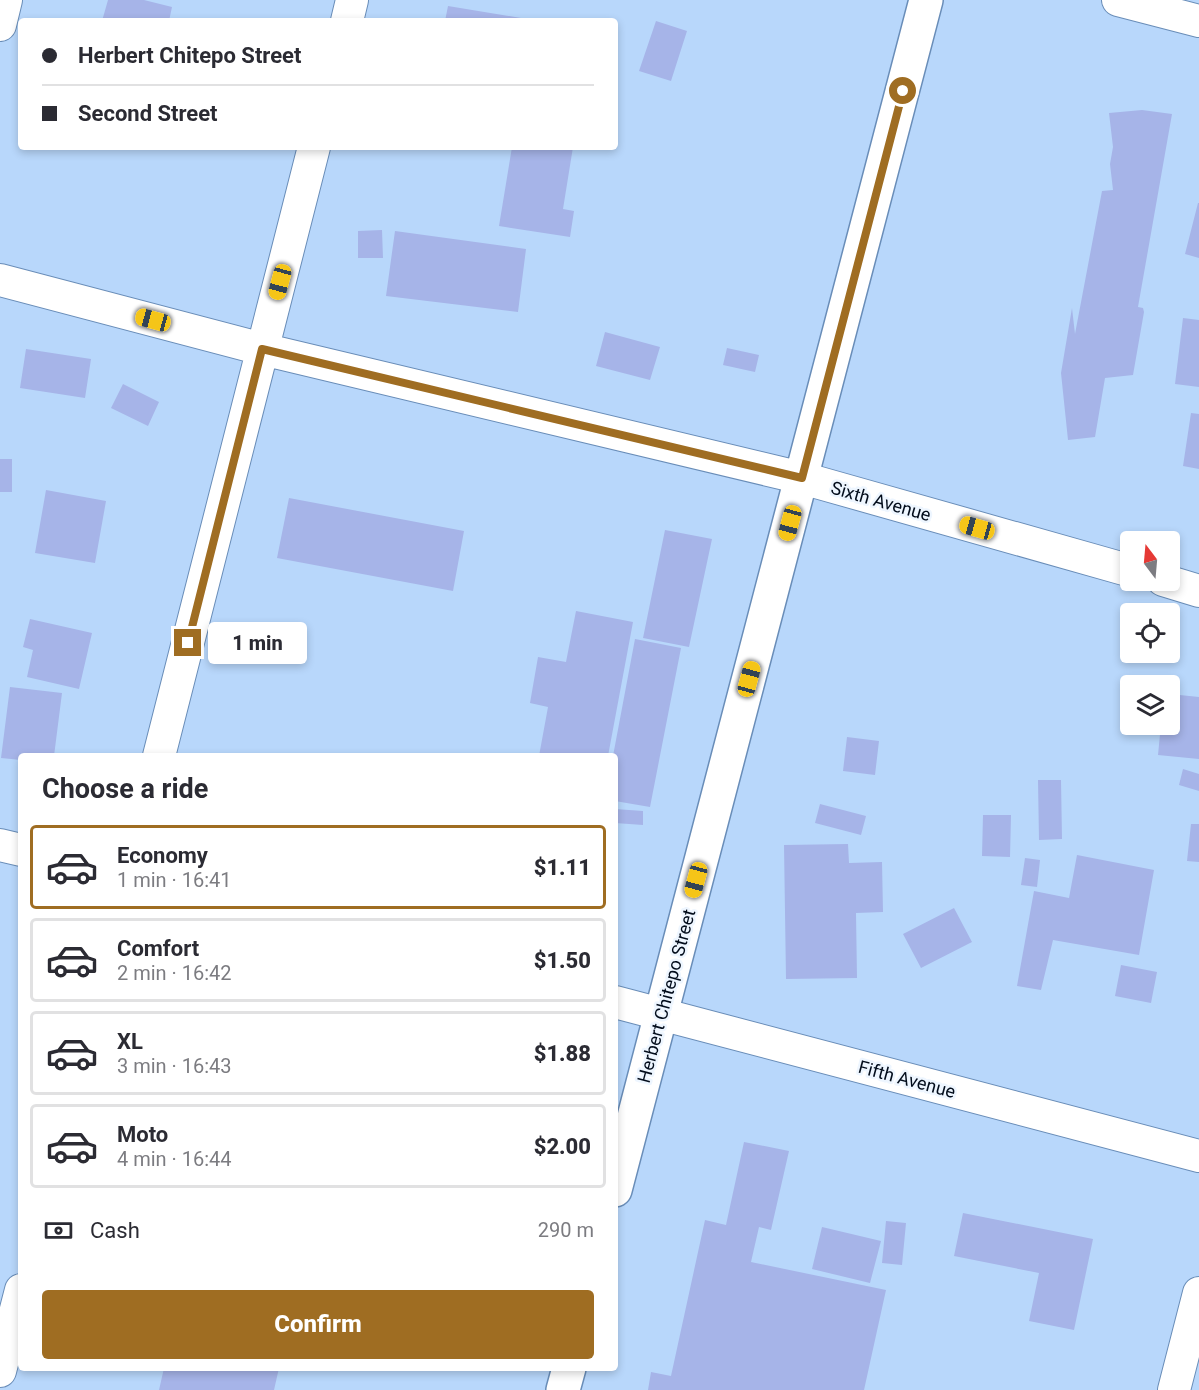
<!DOCTYPE html>
<html lang="en">
<head>
<meta charset="utf-8">
<style>
  body { margin:0; font-family:Roboto,sans-serif; background:#f2f2f3; color:#2b2b33; height:100vh; display:flex; flex-direction:column; font-size:22px; white-space:nowrap }
  * { box-sizing:border-box; margin:0 }
  p { font-size:20px; color:#7c7c81 }
  .icon { flex:none; width:33px; height:33px; fill:none; stroke:currentColor; stroke-width:2; stroke-linecap:round; stroke-linejoin:round }
  .map { position:relative; flex:1; overflow:hidden }
  .side { position:absolute; left:18px; top:753px; width:600px; height:618px; display:flex; flex-direction:column; background:#fff; border-radius:6px; box-shadow:0 3px 9px #0003 }
  .side>* { flex:none }
  .top-card { position:absolute; left:18px; top:18px; width:600px; height:132px; border-radius:6px; box-shadow:0 3px 9px #0003; display:grid; align-content:center; height:132px; padding:0 24px; background:#fff }
  .needle { width:39px; rotate:344deg }
  .buttons { position:absolute; left:1120px; top:531px; display:grid; gap:12px }
  .buttons a { display:grid; place-items:center; width:60px; height:60px; border-radius:6px; background:#fff; box-shadow:0 3px 9px #0003; font-size:30px }
  .end { position:absolute; width:27px; height:27px; margin:-14px; border:8px solid #9f6d22; background:#fff; box-shadow:0 0 0 3px #fff }
  .from { border-radius:50% }
  .bubble { position:absolute; height:42px; border-radius:6px; background:#fff; box-shadow:0 3px 9px #0003; font-size:20px; font-weight:800; line-height:42px; text-align:center }
  .car { position:absolute; width:18px; height:36px; margin:-18px -9px; border-radius:8px; box-shadow:0 0 4px 2px #0007; background:linear-gradient(#f5c518 24%,#345 0 40%,#f5c518 0 76%,#345 0 86%,#f5c518 0) }
  .top-card b { display:flex; align-items:center; gap:21px; height:57px; font-size:22px }
  .top-card b+b { border-top:2px solid #e1e1e2 }
  .top-card i { width:15px; height:15px; background:#2b2b33 }
  ul { padding:0; list-style:none }
  li { display:flex; align-items:center; gap:18px; height:84px; margin:0 12px 9px; padding:0 12px; border:3px solid #e1e1e2; border-radius:6px }
  li div { flex:1 }
  li b { display:block; font-size:22px }
  li em { font-style:normal; font-weight:800 }
  li.on { border-color:#9f6d22 }
  li>.icon { width:54px; height:54px; stroke-width:1.5 }
  h2 { padding:0 24px; font-size:27px; line-height:72px }
  .pay { display:flex; align-items:center; gap:15px; height:66px; padding:0 24px; font-size:22px }
  .pay p { margin-inline-start:auto }
  .cta { display:flex; gap:12px; margin-top:auto; padding:12px 24px }
  .cta a { flex:1; height:69px; border-radius:6px; background:#9f6d22; color:#fff; font-size:24px; font-weight:800; line-height:69px; text-align:center }
  .map>svg:first-child { display:block }
  .building { fill:#a6b4e8 }
  .lines { fill:none; stroke-linecap:round; stroke-linejoin:round }
  .street-casing { stroke:#698db8; stroke-width:34 }
  .secondary-casing { stroke:#698db8; stroke-width:36 }
  .street { stroke:#fff; stroke-width:32 }
  .secondary { stroke:#fff; stroke-width:33 }
  .route { stroke:#9f6d22; stroke-width:8 }
  .labels { text-anchor:middle; dominant-baseline:central; stroke-width:5; stroke-linejoin:round; paint-order:stroke }
  .street-label { font-size:18px; fill:#020c1b; stroke:#eef6ff }
</style>
</head>
<body>
<div class="map">
<svg width="1199" height="1390" viewBox="0 0 1199 1390">
  <rect width="100%" height="100%" fill="#b8d7fb"/>
  <path class="building" d="M108,0H144L172,7L169,21H102Z
    M448,6L521,18V21H445Z
    M656,21L687,31L671,81L639,71Z
    M1142,110L1172,114L1138,307L1143,308L1144,312L1133,375L1105,378L1095,437L1068,440L1061,373L1072,308L1075,334L1102,191L1113,190L1110,164L1113,147L1109,113Z
    M512,147H573L563,209L574,211L570,237L499,226Z
    M1198,203H1199V258L1185,254Z
    M382,230L383,258H358V231Z
    M395,231L526,249L518,312L386,296Z
    M1183,318L1199,320V387L1175,384Z
    M605,332L660,347L650,380L596,366Z
    M727,348L759,355L755,372L723,365Z
    M26,349L91,359L85,398L20,388Z
    M123,384L159,402L148,426L111,408Z
    M1191,413L1199,414V469L1183,466Z
    M0,459H12V492H0Z
    M46,490L106,501L95,563L35,553Z
    M289,498L464,531L453,591L277,558Z
    M665,530L712,539L689,647L643,638Z
    M576,611L633,622L608,756H539L548,707L530,703L538,657L566,662Z
    M30,619L92,633L79,689L27,677L33,650L23,647Z
    M635,639L681,648L650,807L615,801V756H613Z
    M10,687L62,693L54,756H21V760L1,758Z
    M1170,694L1199,697V759L1158,755L1161,724H1170Z
    M847,737L879,741L875,775L843,771Z
    M1183,769L1199,774V791L1179,785Z
    M1038,780H1061L1062,839L1039,840Z
    M820,804L866,816L861,835L815,823Z
    M615,809L643,811V825L615,823Z
    M983,815H1011L1010,857L982,856Z
    M1191,824H1199V862L1187,861Z
    M848,844L849,863L882,862L883,912L856,913L857,978L786,979L784,845Z
    M1077,855L1154,870L1139,955L1053,940L1041,990L1017,986L1034,891L1069,898Z
    M1025,858L1040,860L1037,887L1021,885Z
    M954,908L972,942L921,968L903,934Z
    M1121,965L1157,972L1151,1003L1115,996Z
    M744,1142L789,1151L771,1230L759,1227L751,1262L886,1290L864,1390H648L651,1372L671,1376L705,1220L726,1225Z
    M963,1213L1093,1239L1074,1330L1029,1321L1039,1273L954,1256Z
    M886,1221L906,1223L902,1265L882,1263Z
    M822,1227L881,1241L870,1283L812,1269Z
    M164,1368H279L274,1390H159Z"/>
  <g class="lines">
    <defs>
      <path id="street" d="M1118,0L1199,21
        M347,21L352,0
        M0,25L6,0
        M0,280L262,349L802,478L1131,571
        M1163,580L1199,591
        M159,756L314,147
        M0,845L21,850
        M615,1002L1199,1156
        M0,1371L21,1290
        M1174,1390L1199,1293"/>
      <path id="secondary" d="M615,1190L926,0
        M563,1390L569,1368"/>
    </defs>
    <use href="#street" class="street-casing"/>
    <use href="#secondary" class="secondary-casing"/>
    <use href="#street" class="street"/>
    <use href="#secondary" class="secondary"/>
  </g>
  <g class="lines">
    <path class="route" d="M188,643L262,349L802,478L903,91"/>
  </g>
  <g class="labels">
    <g class="street-label">
      <text transform="translate(881 501) rotate(16)">Sixth Avenue</text>
      <text transform="translate(666 996) rotate(-75)">Herbert Chitepo Street</text>
      <text transform="translate(907 1079) rotate(15)">Fifth Avenue</text>
    </g>
  </g>
</svg>
<div class="buttons">
<a><svg class="needle" viewBox="-14 -14 28 28"><path d="M0-13l5 13h-10z" fill="#e53935"/><path d="M0 13l5-13h-10z" fill="#7c7c81"/></svg></a>
<a><svg class="icon" aria-label="locate" viewBox="0 0 24 24"><circle cx="12" cy="12" r="6"/><path d="M12 2v4M12 18v4M2 12h4M18 12h4"/></svg></a>
<a><svg class="icon" aria-label="layers" viewBox="0 0 24 24"><path d="M12 4l9 5-9 5-9-5zM3 14l9 5 9-5"/></svg></a>
</div>
<i class="end from" style="left:903px;top:91px"></i>
<i class="end" style="left:188px;top:643px"></i>
<div class="bubble" style="left:208px;top:622px;width:99px">1 min</div>
<i class="car" style="left:280px;top:282px;rotate:195deg"></i>
<i class="car" style="left:153px;top:320px;rotate:285deg"></i>
<i class="car" style="left:790px;top:523px;rotate:195deg"></i>
<i class="car" style="left:977px;top:528px;rotate:286deg"></i>
<i class="car" style="left:749px;top:679px;rotate:15deg"></i>
<i class="car" style="left:696px;top:880px;rotate:195deg"></i>
<div class="top-card">
<b><i class="from"></i>Herbert Chitepo Street</b>
<b><i></i>Second Street</b>
</div>
<section class="side">
<h2>Choose a ride</h2>
<ul>
<li class="on"><svg class="icon" aria-label="car" viewBox="0 0 24 24"><path d="M5 17H2v-5l4-1 3-4h7l3 4 3 1v5h-3M9 17h6M6 11h13"/><circle cx="7" cy="17" r="2"/><circle cx="17" cy="17" r="2"/></svg><div><b>Economy</b><p>1 min · 16:41</p></div><em>$1.11</em></li>
<li><svg class="icon" aria-label="car" viewBox="0 0 24 24"><path d="M5 17H2v-5l4-1 3-4h7l3 4 3 1v5h-3M9 17h6M6 11h13"/><circle cx="7" cy="17" r="2"/><circle cx="17" cy="17" r="2"/></svg><div><b>Comfort</b><p>2 min · 16:42</p></div><em>$1.50</em></li>
<li><svg class="icon" aria-label="car" viewBox="0 0 24 24"><path d="M5 17H2v-5l4-1 3-4h7l3 4 3 1v5h-3M9 17h6M6 11h13"/><circle cx="7" cy="17" r="2"/><circle cx="17" cy="17" r="2"/></svg><div><b>XL</b><p>3 min · 16:43</p></div><em>$1.88</em></li>
<li><svg class="icon" aria-label="car" viewBox="0 0 24 24"><path d="M5 17H2v-5l4-1 3-4h7l3 4 3 1v5h-3M9 17h6M6 11h13"/><circle cx="7" cy="17" r="2"/><circle cx="17" cy="17" r="2"/></svg><div><b>Moto</b><p>4 min · 16:44</p></div><em>$2.00</em></li>
</ul>
<div class="pay"><svg class="icon" aria-label="cash" viewBox="0 0 24 24"><path d="M3 7h18v10H3z"/><circle cx="12" cy="12" r="2"/></svg>Cash<p>290 m</p></div>
<div class="cta"><a>Confirm</a></div>
</section>
</div>
</body>
</html>
